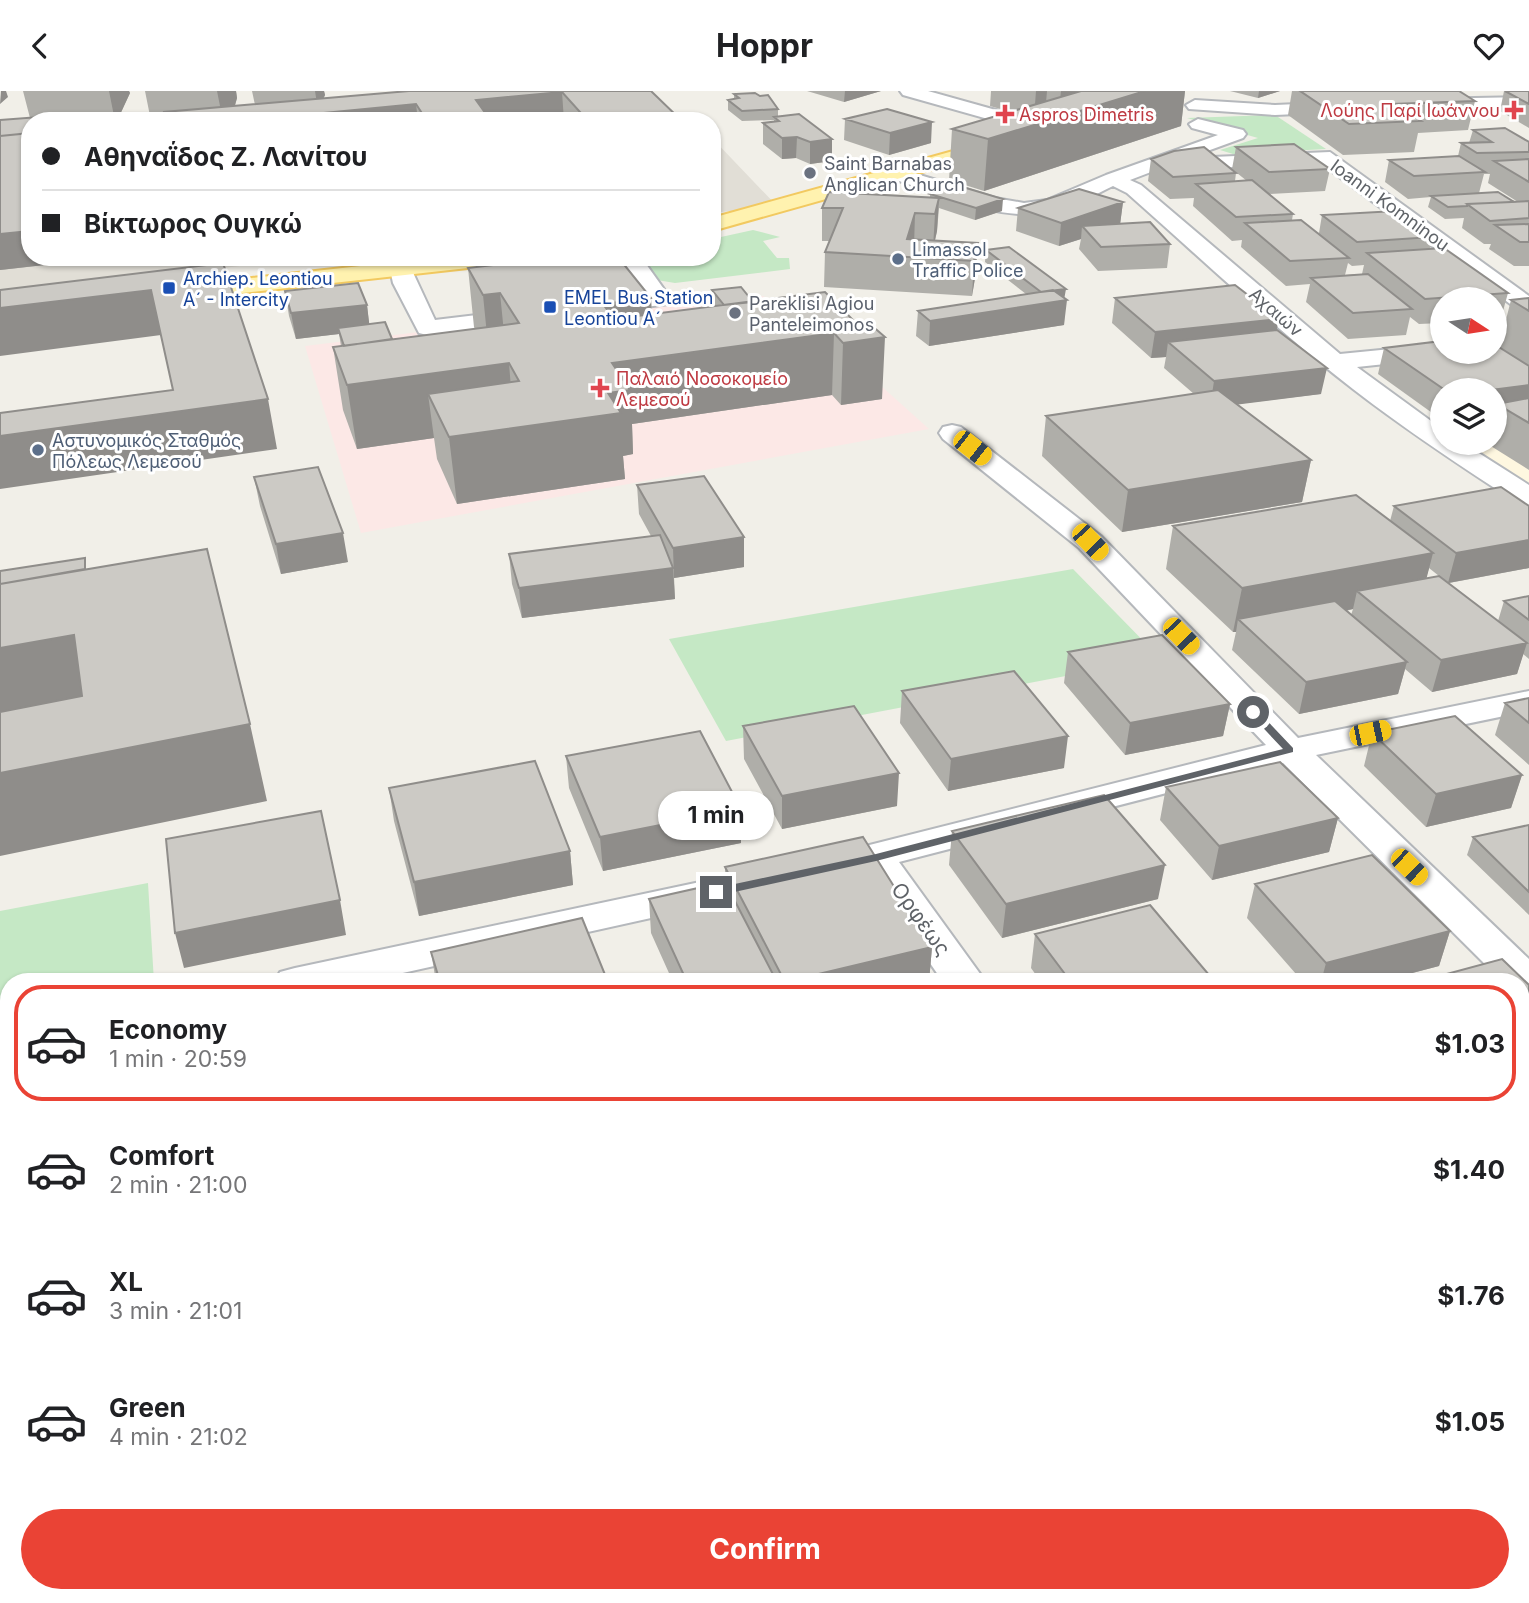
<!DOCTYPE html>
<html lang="en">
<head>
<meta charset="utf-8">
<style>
  body { margin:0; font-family:Inter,sans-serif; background:#f2f2f2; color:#202124; height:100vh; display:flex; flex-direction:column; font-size:26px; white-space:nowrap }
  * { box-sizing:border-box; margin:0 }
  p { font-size:23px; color:#757577 }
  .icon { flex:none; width:38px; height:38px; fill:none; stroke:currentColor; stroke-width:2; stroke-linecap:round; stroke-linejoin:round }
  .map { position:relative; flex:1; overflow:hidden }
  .drawer { position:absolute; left:0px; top:882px; width:1530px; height:630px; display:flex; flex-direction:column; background:#fff; border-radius:28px 28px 0 0; box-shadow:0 2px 5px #0004 }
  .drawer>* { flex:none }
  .banner { position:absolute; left:21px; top:21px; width:700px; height:154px; border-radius:28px; box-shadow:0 2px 5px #0004; display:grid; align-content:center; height:154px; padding:0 21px; background:#fff }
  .needle { width:46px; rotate:102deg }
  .fabs { position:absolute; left:1430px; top:196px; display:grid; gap:14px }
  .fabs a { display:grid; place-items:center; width:77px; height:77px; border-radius:50%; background:#fff; box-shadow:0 2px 5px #0004; font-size:35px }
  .end { position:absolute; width:32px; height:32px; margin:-16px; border:9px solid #5f6368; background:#fff; box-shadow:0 0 0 4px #fff }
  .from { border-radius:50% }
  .bubble { position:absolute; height:49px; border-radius:24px; background:#fff; box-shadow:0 2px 5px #0004; font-size:23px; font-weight:700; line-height:49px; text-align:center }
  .car { position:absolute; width:21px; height:42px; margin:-21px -10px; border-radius:9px; box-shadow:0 0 5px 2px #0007; background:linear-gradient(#f5c518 24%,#345 0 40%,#f5c518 0 76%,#345 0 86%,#f5c518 0) }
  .banner b { display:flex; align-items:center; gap:24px; height:66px; font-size:26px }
  .banner b+b { border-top:2px solid #e0e0e0 }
  .banner i { width:18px; height:18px; background:#202124 }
  ul { padding:12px 0 0; list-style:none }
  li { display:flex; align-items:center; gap:21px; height:116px; margin:0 14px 10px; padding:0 7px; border:4px solid transparent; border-radius:28px }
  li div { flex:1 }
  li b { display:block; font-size:26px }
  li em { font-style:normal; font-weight:700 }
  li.active { border-color:#ea4335 }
  li>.icon { width:63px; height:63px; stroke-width:1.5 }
  .primary-button { display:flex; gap:14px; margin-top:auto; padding:14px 21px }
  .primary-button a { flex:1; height:80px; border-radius:42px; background:#ea4335; color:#fff; font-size:28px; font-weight:700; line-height:80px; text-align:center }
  header { display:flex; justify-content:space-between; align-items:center; height:91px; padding:0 21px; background:#fff; font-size:32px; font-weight:700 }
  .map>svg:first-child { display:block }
  .commercial { fill:#fef7e0 }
  .education { fill:#e1ded6 }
  .medical { fill:#fce8e6 }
  .green { fill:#c5e8c5 }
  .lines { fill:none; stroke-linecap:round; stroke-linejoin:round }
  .minor-casing { stroke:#b5b8bc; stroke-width:4 }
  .major-casing { stroke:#f2c960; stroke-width:4 }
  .minor { fill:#fff; fill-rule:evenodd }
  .major { fill:#fff2af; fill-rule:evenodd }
  .wall { fill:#afaea9; fill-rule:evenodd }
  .shaded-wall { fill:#8f8d8a }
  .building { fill:#cccac5; stroke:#8f8d8a; stroke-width:2 }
  .route { fill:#5f6368 }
  .health-dot { fill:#e0444e; stroke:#fff; stroke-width:2.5 }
  .worship-dot { fill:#6b7280; stroke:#fff; stroke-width:2.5 }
  .service-dot { fill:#5c6f8a; stroke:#fff; stroke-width:2.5 }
  .transit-dot { fill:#1a4fb4; stroke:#fff; stroke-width:2.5 }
  .labels { text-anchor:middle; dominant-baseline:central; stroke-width:6; stroke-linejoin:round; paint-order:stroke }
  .far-health-label { font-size:18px; fill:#be3a42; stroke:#fff; text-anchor:start }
  .far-worship-label { font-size:18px; fill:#5b616d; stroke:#fff; text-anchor:start }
  .far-street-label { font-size:18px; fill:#5f6368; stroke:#fff }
  .far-service-label { font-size:18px; fill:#4e5e75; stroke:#fff; text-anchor:start }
  .far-transit-label { font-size:18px; fill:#164399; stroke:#fff; text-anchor:start }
  .street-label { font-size:21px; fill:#5f6368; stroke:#fff }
</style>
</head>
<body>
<header><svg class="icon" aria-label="back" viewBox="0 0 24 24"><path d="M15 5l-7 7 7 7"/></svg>Hoppr<svg class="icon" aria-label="heart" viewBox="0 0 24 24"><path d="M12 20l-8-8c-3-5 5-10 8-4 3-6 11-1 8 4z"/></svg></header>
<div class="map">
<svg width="1529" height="1512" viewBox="0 0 1529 1512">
  <rect width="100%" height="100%" fill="#f1efe8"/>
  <path class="commercial" d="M1529,322V399L1459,352H1494Z"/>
  <path class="education" d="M712,47L777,115L712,122Z
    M0,48L30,166H315L0,204Z"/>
  <path class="medical" d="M762,205L790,213L929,338L361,442L305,255L694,207Z"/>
  <path class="green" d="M1275,24L1326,58L1233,63L1220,59L1258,47L1187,27Z
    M753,139L780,146L763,150L777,167H789L790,178L675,192L657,189L646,174L647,171L679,166H712V151L721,146Z
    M1073,478L1160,567L726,650L669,548Z
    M148,792L154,891H9V931L0,933V820Z"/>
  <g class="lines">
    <defs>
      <path id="minor" d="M900,0H928L1053,35L1056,39L1047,44L1041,43L903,4Z
        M1529,6V16L1423,18L1414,13L1423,8Z
        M1195,9L1275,14L1342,11L1351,16L1342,21L1275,24L1189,18L1186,14Z
        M1198,28L1243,39L1246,43L1243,47L1188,67L1330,61L1529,205V223L1521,221L1319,71L1151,81L1130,89L1141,94L1340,263L1442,253V261H1454L1451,265L1442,267L1357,276L1442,338V352H1463L1529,394V416L1519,413C1462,376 1406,339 1353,298C1274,237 1202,168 1127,102L1113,95C1094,104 1073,117 1053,121C999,132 941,103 890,87L887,83L897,77L995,107L1024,112L1047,109L1106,84L1218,44L1192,37L1189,33Z
        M619,166H641L671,208L668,213L601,222L593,220L589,215L593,210L645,203Z
        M401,171L409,173L435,229L527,218L535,220L539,225L535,230L527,232L427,244L419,242L393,192L390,178L393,173Z
        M1529,244V258L1488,261H1494V248Z
        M952,334L961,336L1101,445L1298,647L1529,600V620L1316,664L1529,868V906L1521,904V891H1503L1283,672L899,771L986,891H943L866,779L824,790L810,787L804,778L810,769L1266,654L1079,457L943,348L939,342L943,336Z
        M700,791L714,795L720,804L714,813L362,891H274L280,881L295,877Z
        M9,933V963L0,965V935Z"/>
      <path id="major" d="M1000,47L1007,49L1009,53L1007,57L712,140V127Z
        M442,166H515L512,171L504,173L179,209L171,207L168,202L171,197L179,195Z
        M1529,1332V1383L1521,1386V1335Z
        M1154,1503H1229L1225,1512H1150Z"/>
    </defs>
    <use href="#minor" class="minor-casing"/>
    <use href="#major" class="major-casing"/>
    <use href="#minor" class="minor"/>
    <use href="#major" class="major"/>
  </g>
  <path class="wall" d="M23,0H129L130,2L117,30H30V166H71V171L0,179V29L30,27Z
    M145,0H236L237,7L235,15L255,14L252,0H324L325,4L323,8L409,0H651L682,30H151Z
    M807,0H881L844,11Z
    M991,0H1185L1181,35L984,100L949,89L952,38L1011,21L990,15Z
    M1230,0H1280L1258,7Z
    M1292,0H1459L1475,10L1468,39L1418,42L1414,61L1343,64L1288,24Z
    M1504,0H1529V37L1500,20Z
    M734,3L778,18V25L832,48V70L810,73L796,67L782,68L763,53V32L774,31V29L742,30L728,19V9L734,8Z
    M845,28L931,52L889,64L844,49Z
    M1473,39L1529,51V175H1514L1489,158L1491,153H1484L1462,137L1464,127L1445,128L1428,116L1431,106L1408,108L1385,91L1389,69L1458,65L1461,52H1469ZM1484,83H1490L1488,92L1518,111H1514L1479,102Z
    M1236,56L1330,78L1325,100L1269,103L1293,123L1292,129L1319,142L1322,124L1433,146L1430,158L1508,202L1501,227L1494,228V208H1442V232L1419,233L1410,226L1406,244L1348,248L1306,211L1310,193L1286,195L1241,156L1242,149L1232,150L1193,115L1194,107L1170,108L1148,90L1151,68L1236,82L1235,90H1247L1232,78ZM1348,172L1352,175L1364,174L1362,183L1345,184Z
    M930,103L1002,120L975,129L939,117L937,140L935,150L978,152L975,187L972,205L824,196L825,161L830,150H822V117L930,106Z
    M1123,111L1120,133L1170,153L1167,177L1098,180L1079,158L1081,148L1059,155L1016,140L1018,117Z
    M986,159L1065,207L1064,234L929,255L916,245L918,220L1026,203L985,171Z
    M475,166H618L651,207L652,224L715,215L712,212V199L753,211L825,201L882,308L841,314L832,304L632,333L633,363L623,365L625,388L457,413L437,368L434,347L357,358L343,319L333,256L341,255L339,243L296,248L289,225L285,200L367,214L369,233L392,248L475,238L474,236L468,177L476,176Z
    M1115,207L1277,239L1321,303L1237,313L1311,369L1302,411L1122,441L1042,365L1046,325L1194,303L1164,277L1166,266L1151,267L1112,232Z
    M1529,207V379L1486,352H1494V299H1442V329L1378,283L1384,257L1499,256L1511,209Z
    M254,386L348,471L281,483L260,415Z
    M637,394L744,476L674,487V485L675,508L522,527L512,493L509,463L651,445L639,423Z
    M1394,415L1529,449V477L1449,492L1498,530L1504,510L1529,505V568L1523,563L1517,583L1432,601L1405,578L1398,603L1299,623L1232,559L1236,541H1233L1166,478L1173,435L1390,430ZM1429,477L1439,485L1426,487ZM1353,518L1351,524L1346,520Z
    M1068,561L1230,613L1223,645L1125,664L1064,592Z
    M902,600L1064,677L948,700L900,632Z
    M1529,607V674L1495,644L1505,612Z
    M743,635L897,715L782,738L744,668Z
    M1372,642L1522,684L1511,717L1426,736L1364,675Z
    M566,665L741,718V752L603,780L569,697Z
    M1166,696L1338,727L1329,761L1212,789L1160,729Z
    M389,697L570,760L573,794L419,825L394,730Z
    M1529,734V824L1467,764L1473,746Z
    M952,740L1158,808L1002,847L949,774Z
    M725,776L932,856L929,891H673L651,842L649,808L725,791Z
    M1255,793L1450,840L1439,875L1378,891H1303L1247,827Z
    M1035,843L1215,891H1041L1031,877Z
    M431,861L608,891H436Z
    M1521,891L1529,894V1174L1521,1193Z
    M508,1503H652L655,1512H510Z
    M656,1503H807V1512H659Z"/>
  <path class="shaded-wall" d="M1,0H6L8,6L0,13Z
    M109,0H129L130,2L117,30H115Z
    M217,0H236L237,7L230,30H223Z
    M315,0H324L325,4L318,19Z
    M845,0H881L844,11Z
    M1036,0H1047L1045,23L1034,27Z
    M1061,0H1185L1181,35L984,100L988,48L1058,27Z
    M1259,0H1280L1258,7Z
    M562,1L564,30H478L476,9Z
    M416,13L418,30H313L312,23Z
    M932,31L931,52L889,64L890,42Z
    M797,46L796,67L782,68V47Z
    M832,48V70L810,73V51Z
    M712,61H714V92H712Z
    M939,107L937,140L933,157L935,123Z
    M1003,108L1002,120L975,129L976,117Z
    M1123,111L1120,134L1082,135L1081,148L1059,155L1061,132Z
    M915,122L914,156L907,148Z
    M30,140V166H71V171L0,179V143Z
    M978,152L975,187L972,205L974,170Z
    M1066,198L1064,209H1067L1064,234L929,255L930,230L1041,201Z
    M151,199L161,244L0,265V217Z
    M500,202L506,262L489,264L483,204Z
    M651,207L653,267L834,242L832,304L632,333L633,363L623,365L625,388L457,413L449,346L609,324L603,213Z
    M367,214L370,239L338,237L339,243L296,248L291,222Z
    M1279,228L1274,253L1168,251L1166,266L1151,267L1155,241Z
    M885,246L882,308L841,314L843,252Z
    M509,272L514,336L428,303L434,347L357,358L347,294Z
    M1327,277L1321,303L1210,317L1214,290Z
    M1529,294V320L1497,313L1494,323V299Z
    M268,308L277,358L0,398V345Z
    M1311,369L1302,411L1122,441L1128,399Z
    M343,442L348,471L281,483L276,453Z
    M744,446V476L674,487L673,457Z
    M1529,449V477L1448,492L1456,462Z
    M1433,462L1422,505L1357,500L1353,518L1249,538L1238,528L1236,541H1233L1242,497Z
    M673,477L675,508L522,527L519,497Z
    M74,544L95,619L0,637V557Z
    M1527,552L1517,583L1432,601L1441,569Z
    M1407,571L1398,603L1299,623L1306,591Z
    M1230,613L1223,645L1125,664L1130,632Z
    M250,633L267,710L0,765V682Z
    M1068,645L1064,677L948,700L951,668Z
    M899,682L897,715L782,738V705Z
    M1522,684L1511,717L1426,736L1436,703Z
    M741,718V752L603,780L600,746Z
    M1338,727L1329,761L1212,789L1219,755Z
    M570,760L573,794L419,825L414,791Z
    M1165,774L1158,808L1002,847L1006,813Z
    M340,809L346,844L184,877L175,842Z
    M1450,840L1439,875L1378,891H1321L1326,872Z
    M932,856L929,891H785Z
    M1529,975V1006L1521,1008V977Z
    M9,1080V1136L0,1138V1082Z
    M1529,1147V1174L1521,1193V1149Z
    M154,1503H163L166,1512H156Z
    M672,1503H807V1512H673Z"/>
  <path class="building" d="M409,0H651L682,30H588L562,1L476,9L491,30H427L416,13L312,23L315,30H166L164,21Z
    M1081,0H1145L988,48L952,38Z
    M1300,0H1459L1475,10L1394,13L1421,30L1349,33Z
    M1505,0H1529V13Z
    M755,2L760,5L768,4L778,18L742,20L728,9L739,7L734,3Z
    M887,18L932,31L890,42L845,28Z
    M799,23L832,48L810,51L797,46L782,47L763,32L779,30L774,26Z
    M52,25L51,30H30V42L0,45V29Z
    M97,27V30H57Z
    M1505,37L1529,51V61L1477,62L1461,52L1492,51L1473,39Z
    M30,42V140L0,143V45Z
    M1294,53L1330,78L1269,81L1236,56Z
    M1204,56L1236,82L1173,86L1151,68L1174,60Z
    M1459,65L1485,81L1414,85L1389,69Z
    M1529,68V91L1494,70Z
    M1252,89L1293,123L1236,126L1196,93Z
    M956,94L1003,108L976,117L930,103Z
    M1079,98L1123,111L1061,132L1018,117Z
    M829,101L939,107L935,123L915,122L907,148L978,152L974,170L825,161L843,117H822Z
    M1498,101L1514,111L1467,113V115L1448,116L1431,105Z
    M1529,110V127L1490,130L1467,113Z
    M1396,120L1433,146L1357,151L1322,124Z
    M1301,129L1349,167L1290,170L1245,132Z
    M1150,131L1170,153L1101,156L1082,135Z
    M1529,133V151H1520L1495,134Z
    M1009,156L1066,198L1041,201L986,159Z
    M1444,157L1508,202L1425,208L1367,162Z
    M476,166H560L483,175Z
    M560,166H618L651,207L603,213L614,228L825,201L858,234L870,233L885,246L843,252L834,242L612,272L630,299L608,302L621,322L449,346L428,303L519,290L509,272L347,294L333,256L519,232L500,202L483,204L468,177Z
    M223,172L268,308L0,345V322L173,299L151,199L0,217V199Z
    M1368,183L1412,218L1353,222L1311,187Z
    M358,192L367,214L291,222L285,200Z
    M1235,194L1279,228L1155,241L1115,207Z
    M741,196L753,211L724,214L712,199Z
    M1053,199L1067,209L930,230L918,220Z
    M1529,207V220L1511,209Z
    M385,231L392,248L344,255L338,237Z
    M1277,239L1327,277L1214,290L1168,251Z
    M1442,250V261H1494V253L1529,275V294L1491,299H1445L1384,257Z
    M1218,299L1311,369L1128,399L1046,325Z
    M1529,307V332L1497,313L1518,309Z
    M318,376L343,442L276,453L254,386Z
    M704,385L744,446L673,457L637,394Z
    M1501,396L1529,415V449L1456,462L1394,415Z
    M1356,404L1433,462L1242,497L1173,435Z
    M660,444L673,477L519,497L509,463Z
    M207,458L250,633L0,682V621L82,605L74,544L0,557V493Z
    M85,467V478L0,493V480Z
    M1439,485L1527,552L1441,569L1357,500Z
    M1529,505V529L1504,510Z
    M1335,510L1407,571L1306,591L1238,528Z
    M1162,544L1230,613L1130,632L1068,561Z
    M1014,580L1068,645L951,668L902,600Z
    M1529,607V632L1505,612Z
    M854,615L899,682L782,705L743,635Z
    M1455,625L1522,684L1436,703L1372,642Z
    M700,640L741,718L600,746L566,665Z
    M535,670L570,760L414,791L389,697Z
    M1280,671L1338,727L1219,755L1166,696Z
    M1104,704L1165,774L1006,813L952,740Z
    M321,720L340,809L175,842L166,748Z
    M1529,734V801L1473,746Z
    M863,746L932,856L785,891L725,776Z
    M1372,764L1450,840L1326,872L1255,793Z
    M725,791L777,891H687L649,808Z
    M1150,814L1215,891H1071L1035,843Z
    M582,827L608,891H440L431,861Z
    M1502,868L1529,894V975L1521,977V891H1417Z
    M336,886L337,891H312Z
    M9,949V1080L0,1082V951Z
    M1529,979V1047L1521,1038V982Z
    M1521,1118L1529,1127V1147L1521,1149Z
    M54,1503H154L156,1512H31Z
    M511,1503H652L655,1512H513Z
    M1307,1503H1500L1506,1512H1284Z"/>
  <path class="route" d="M1250,619H1257L1293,657V661L876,770L716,805L711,801L716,797L876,763L1283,658L1250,623Z"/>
  <g class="health-dot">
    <path d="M1510.5 8.5h7v7h7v7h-7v7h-7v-7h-7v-7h7z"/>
    <path d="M1001.5 12.5h7v7h7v7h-7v7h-7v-7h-7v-7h7z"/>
    <path d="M596.5 286.5h7v7h7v7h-7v7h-7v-7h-7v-7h7z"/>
  </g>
  <g class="worship-dot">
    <circle cx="810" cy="82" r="7"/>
    <circle cx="735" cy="222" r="7"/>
  </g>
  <g class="service-dot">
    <circle cx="898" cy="168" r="7"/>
    <circle cx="38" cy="359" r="7"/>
  </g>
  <g class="transit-dot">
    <rect x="162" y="190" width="14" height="14" rx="3.5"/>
    <rect x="543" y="209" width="14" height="14" rx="3.5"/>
  </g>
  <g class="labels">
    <g class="far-health-label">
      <text x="1500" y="19" text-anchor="end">Λούης Παρί Ιωάννου</text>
      <text x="1019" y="23">Aspros Dimetris</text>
      <text x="616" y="287">Παλαιό Νοσοκομείο<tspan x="616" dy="21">Λεμεσού</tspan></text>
    </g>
    <g class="far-worship-label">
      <text x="824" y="72">Saint Barnabas<tspan x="824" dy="21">Anglican Church</tspan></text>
      <text x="749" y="212">Pareklisi Agiou<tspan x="749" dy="21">Panteleimonos</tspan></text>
    </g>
    <g class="far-street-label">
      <text transform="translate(1390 114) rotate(36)">Ioanni Komninou</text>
      <text transform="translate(1276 221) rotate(41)">Αχαιών</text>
    </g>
    <g class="far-service-label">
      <text x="912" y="158">Limassol<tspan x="912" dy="21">Traffic Police</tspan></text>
      <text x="52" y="349">Αστυνομικός Σταθμός<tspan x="52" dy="21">Πόλεως Λεμεσού</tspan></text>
    </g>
    <g class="far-transit-label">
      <text x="183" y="187">Archiep. Leontiou<tspan x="183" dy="21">A´ - Intercity</tspan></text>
      <text x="564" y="206">EMEL Bus Station<tspan x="564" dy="21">Leontiou A´</tspan></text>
    </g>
    <g class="street-label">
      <text transform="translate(921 828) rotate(54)">Ορφέως</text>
    </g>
  </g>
</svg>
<div class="fabs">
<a><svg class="needle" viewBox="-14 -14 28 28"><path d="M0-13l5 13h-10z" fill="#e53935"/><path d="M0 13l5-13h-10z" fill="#757577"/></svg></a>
<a><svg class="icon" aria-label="layers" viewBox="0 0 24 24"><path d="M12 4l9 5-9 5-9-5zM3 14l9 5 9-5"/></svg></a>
</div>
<i class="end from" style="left:1253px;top:621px"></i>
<i class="end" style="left:716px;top:801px"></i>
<div class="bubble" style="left:658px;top:700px;width:116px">1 min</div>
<i class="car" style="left:972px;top:357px;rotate:128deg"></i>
<i class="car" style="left:1090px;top:451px;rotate:136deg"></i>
<i class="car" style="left:1181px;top:545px;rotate:136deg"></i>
<i class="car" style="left:1370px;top:642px;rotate:78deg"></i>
<i class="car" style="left:1409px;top:776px;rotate:134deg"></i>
<div class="banner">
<b><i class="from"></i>Αθηναΐδος Ζ. Λανίτου</b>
<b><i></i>Βίκτωρος Ουγκώ</b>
</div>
<section class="drawer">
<ul>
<li class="active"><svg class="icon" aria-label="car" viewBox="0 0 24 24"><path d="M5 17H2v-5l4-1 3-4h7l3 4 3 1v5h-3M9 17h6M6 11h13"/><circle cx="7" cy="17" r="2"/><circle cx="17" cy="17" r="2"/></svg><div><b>Economy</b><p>1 min · 20:59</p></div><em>$1.03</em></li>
<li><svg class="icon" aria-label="car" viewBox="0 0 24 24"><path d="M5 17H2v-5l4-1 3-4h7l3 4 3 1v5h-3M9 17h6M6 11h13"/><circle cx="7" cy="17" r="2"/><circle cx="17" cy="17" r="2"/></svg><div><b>Comfort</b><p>2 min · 21:00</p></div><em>$1.40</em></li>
<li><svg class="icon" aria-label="car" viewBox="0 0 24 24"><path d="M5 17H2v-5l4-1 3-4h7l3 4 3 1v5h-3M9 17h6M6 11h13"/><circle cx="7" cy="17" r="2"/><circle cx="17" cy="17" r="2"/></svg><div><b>XL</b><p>3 min · 21:01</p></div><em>$1.76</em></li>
<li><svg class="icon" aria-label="car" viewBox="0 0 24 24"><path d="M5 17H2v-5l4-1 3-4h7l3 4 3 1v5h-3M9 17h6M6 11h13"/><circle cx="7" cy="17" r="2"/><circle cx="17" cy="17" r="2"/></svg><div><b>Green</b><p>4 min · 21:02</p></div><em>$1.05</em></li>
</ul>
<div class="primary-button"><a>Confirm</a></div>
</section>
</div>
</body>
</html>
